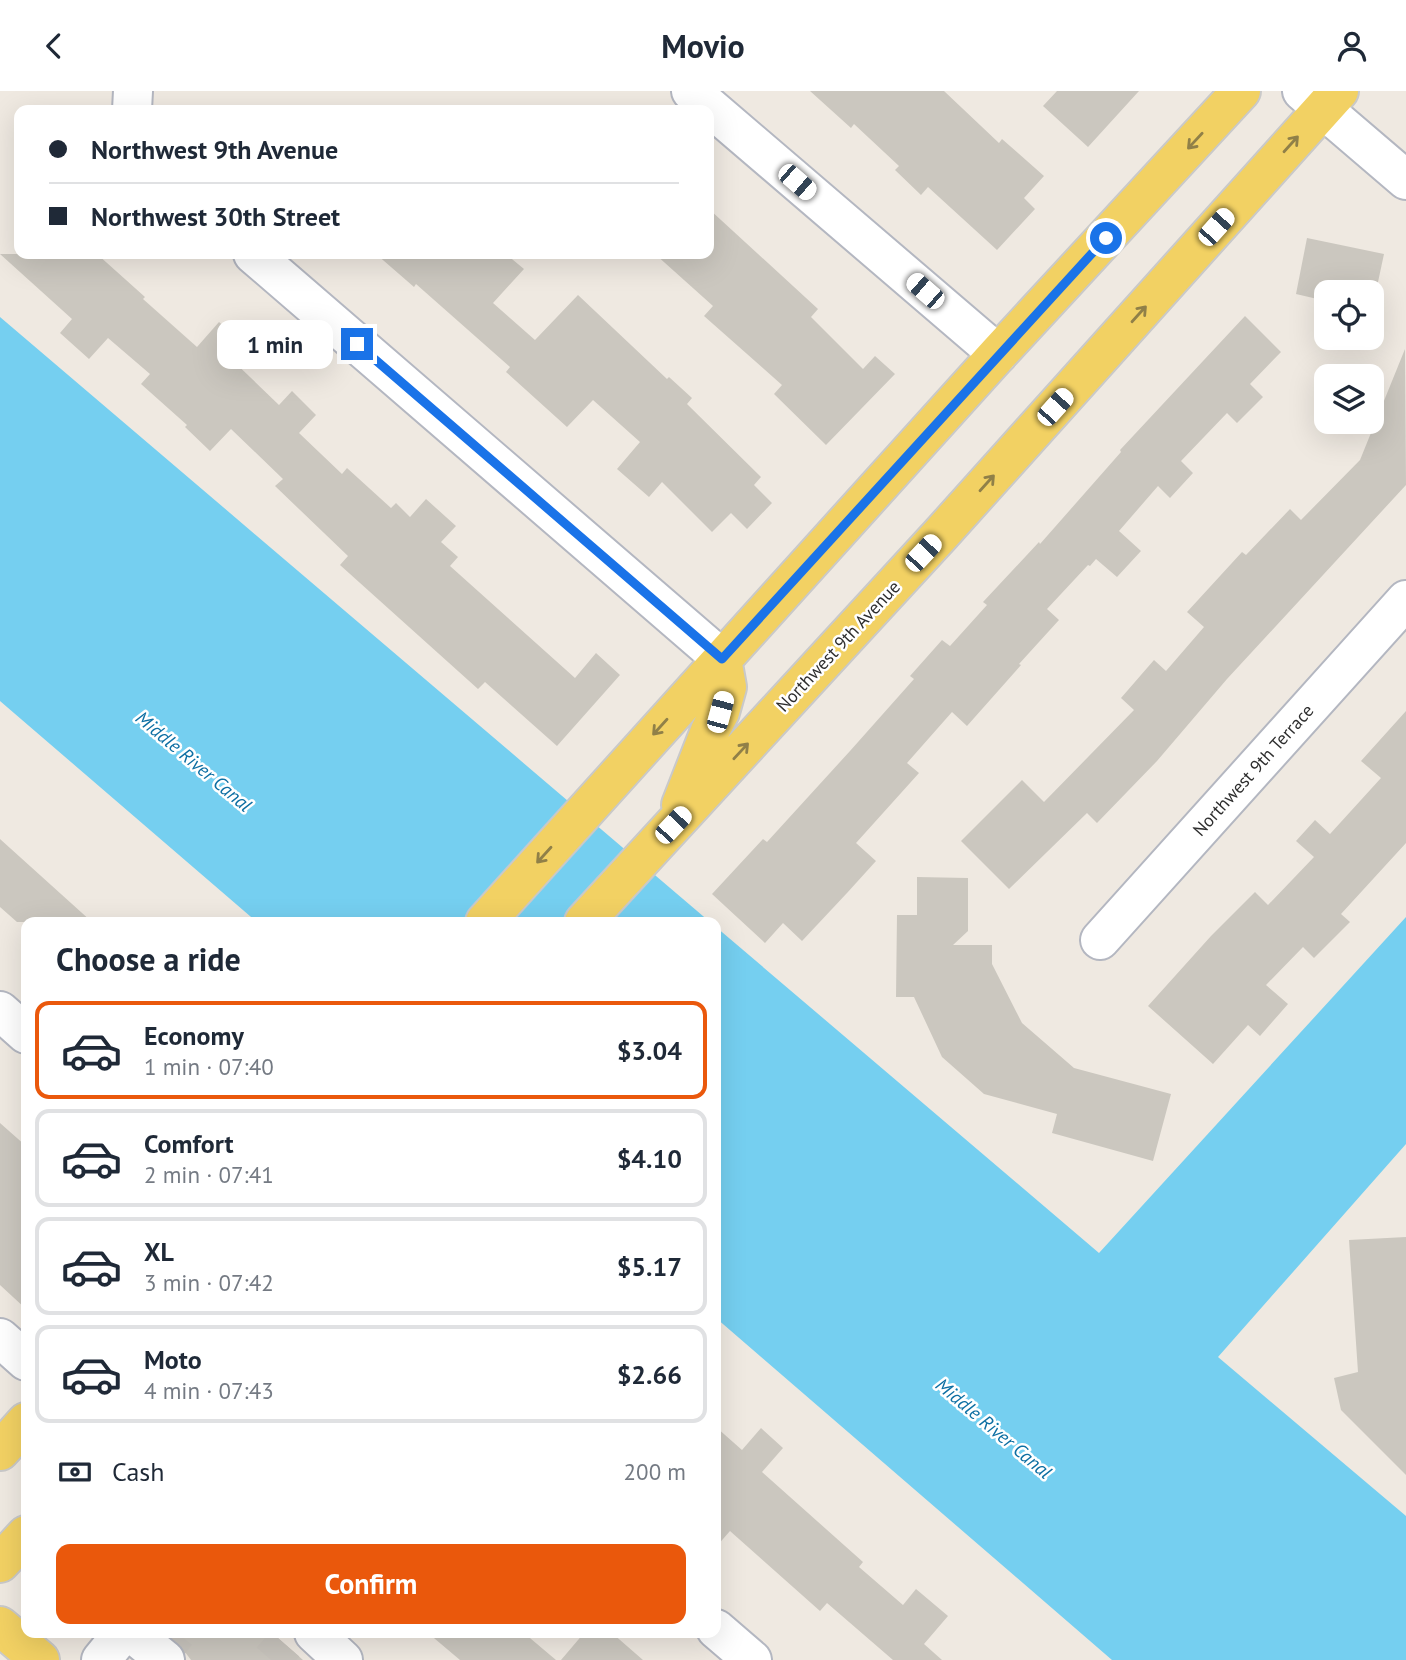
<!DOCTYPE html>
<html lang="en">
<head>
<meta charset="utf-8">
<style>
  body { margin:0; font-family:"PT Sans",sans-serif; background:#f6f6f7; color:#1f2937; height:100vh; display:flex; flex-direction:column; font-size:26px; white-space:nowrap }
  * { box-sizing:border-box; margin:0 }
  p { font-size:23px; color:#747a83 }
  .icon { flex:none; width:38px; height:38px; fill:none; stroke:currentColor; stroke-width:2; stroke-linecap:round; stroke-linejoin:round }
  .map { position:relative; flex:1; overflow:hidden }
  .drawer { position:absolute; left:21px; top:826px; width:700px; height:721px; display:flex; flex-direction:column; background:#fff; border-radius:14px; box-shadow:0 7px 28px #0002 }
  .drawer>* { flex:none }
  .guide { position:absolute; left:14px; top:14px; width:700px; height:154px; border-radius:14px; box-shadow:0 7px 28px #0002; display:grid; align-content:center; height:154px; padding:0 35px; background:#fff }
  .buttons { position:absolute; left:1314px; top:189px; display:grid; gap:14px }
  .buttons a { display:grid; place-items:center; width:70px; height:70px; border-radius:14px; background:#fff; box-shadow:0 7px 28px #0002; font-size:35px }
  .end { position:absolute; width:32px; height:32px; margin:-16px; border:9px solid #1a73e8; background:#fff; box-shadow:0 0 0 4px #fff }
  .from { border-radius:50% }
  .bubble { position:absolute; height:49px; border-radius:14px; background:#fff; box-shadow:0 7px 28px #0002; font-size:23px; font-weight:800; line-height:49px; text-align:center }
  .car { position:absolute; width:21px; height:42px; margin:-21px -10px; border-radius:9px; box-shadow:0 0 5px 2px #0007; background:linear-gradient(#fff 24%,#345 0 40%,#fff 0 76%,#345 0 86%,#fff 0) }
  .guide b { display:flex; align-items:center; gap:24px; height:66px; font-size:26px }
  .guide b+b { border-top:2px solid #e0e1e3 }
  .guide i { width:18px; height:18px; background:#1f2937 }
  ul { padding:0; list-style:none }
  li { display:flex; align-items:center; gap:21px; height:98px; margin:0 14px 10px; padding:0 21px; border:4px solid #e0e1e3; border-radius:14px }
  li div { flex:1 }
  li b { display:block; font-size:26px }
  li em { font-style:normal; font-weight:800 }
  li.current { border-color:#ea580c }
  li>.icon { width:63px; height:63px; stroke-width:1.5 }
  h2 { padding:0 35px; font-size:32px; line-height:84px }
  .pay { display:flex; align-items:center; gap:18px; height:77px; padding:0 35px; font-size:26px }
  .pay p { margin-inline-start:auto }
  .action { display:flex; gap:14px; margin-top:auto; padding:14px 35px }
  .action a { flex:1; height:80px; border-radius:14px; background:#ea580c; color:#fff; font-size:28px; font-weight:800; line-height:80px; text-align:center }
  header { display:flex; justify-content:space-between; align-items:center; height:91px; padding:0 35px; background:#fff; font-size:32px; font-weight:800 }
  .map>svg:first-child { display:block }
  .water { fill:#75cff0 }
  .building { fill:#cbc7bf }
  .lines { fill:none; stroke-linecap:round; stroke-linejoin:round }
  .minor-tunnel { stroke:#c8c4bd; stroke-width:38; stroke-dasharray:38 19; stroke-linecap:butt }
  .minor-casing { stroke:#b4b7c1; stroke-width:42 }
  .major-casing { stroke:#c9c9c9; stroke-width:42 }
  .minor { stroke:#fff; stroke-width:38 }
  .major { stroke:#f2d163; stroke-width:38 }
  .oneway { stroke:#908048 }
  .route { stroke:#1a73e8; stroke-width:9 }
  .labels { text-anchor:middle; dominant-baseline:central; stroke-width:5; stroke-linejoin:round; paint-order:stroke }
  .street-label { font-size:18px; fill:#2e2e2e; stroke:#fff }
  .water-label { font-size:19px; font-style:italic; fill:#0d6fa3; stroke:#fff }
</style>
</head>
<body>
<header><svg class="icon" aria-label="back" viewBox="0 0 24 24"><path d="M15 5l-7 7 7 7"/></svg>Movio<svg class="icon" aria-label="person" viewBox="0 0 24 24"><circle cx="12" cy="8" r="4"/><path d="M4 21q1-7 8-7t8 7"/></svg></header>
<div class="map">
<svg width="1406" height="1569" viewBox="0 0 1406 1569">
  <rect width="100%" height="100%" fill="#efe9e1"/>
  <path class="water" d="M0,226L710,831H257L0,610Z
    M1406,826V1053L1218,1266L1406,1425V1569H1112L716,1227V836L1099,1162Z"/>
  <path class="building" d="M810,0H944L999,52L1002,48L1044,85L1024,107L1035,118L997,159L928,96L921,104L895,79L899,75L854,33L851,37Z
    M1057,0H1139L1088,56L1043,15Z
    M709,118L818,218L811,226L863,278L875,265L895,283L826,354L774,303L782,294L704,225L713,215L655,163H709Z
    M1307,147L1384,163L1372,219V201H1326V210L1296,203Z
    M0,163H97L145,206L143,208L197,256L219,231L238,248L226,263L279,314L292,300L316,324L299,342L342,383L347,377L391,417L396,412L410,426L426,408L456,435L441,451L458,466L450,475L575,587L596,562L620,584L557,655L485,591L478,598L340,474L348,465L275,395L283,388L231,338L210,360L185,336L187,334L141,293L150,283L108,247L89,268L60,242L72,228Z
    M376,163H506L524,178L493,212L535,249L578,204L667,288L669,286L692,307L687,313L761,386L754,394L772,412L747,438L731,422L712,441L662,391L649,406L617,378L640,351L593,309L567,336L506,281L510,276L416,193L414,196Z
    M1245,225L1281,261L1250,293L1263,306L1237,332L1227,322L1181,370L1193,382L1170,407L1158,395L1119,440L1141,460L1117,486L1096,468L1090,475L1088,474L1047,518L1059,529L1019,573L1021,574L967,635L952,621L907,672L919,682L856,752L876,770L847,802L802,850L783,832L765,852L712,803L763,748L767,751L850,660L914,588L910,585L942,549L950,555L987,514L983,511L1039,451L1040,453L1121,361L1120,359Z
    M1405,258L1406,394L1227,588L1157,670L1097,732L1087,722L1009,798L961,750L1022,689L1044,711L1134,619L1121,607L1154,569L1166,580L1204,536L1187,521L1242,461L1246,464L1290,418L1301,429L1360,369Z
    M1406,620V752L1341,823L1350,831L1314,867L1303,856L1266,894L1288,913L1260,945L1248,934L1213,973L1148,915L1211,845L1255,801L1268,814L1314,766L1296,750L1315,729L1330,743L1381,687L1361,670Z
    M0,748L92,831H17L0,816Z
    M917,786L968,787V840L953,854H992V873L1022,932L1074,977L1171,1003L1153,1070L1052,1042L1057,1023L984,1003L942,966L914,906H896L897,824H917Z
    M0,1032L26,1055V1218L0,1194Z
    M1406,1146V1384L1341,1319L1334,1287L1358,1281L1349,1149Z
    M716,1336L742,1359L761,1337L783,1357L762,1381L863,1471L859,1476L903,1514L916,1498L948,1525L924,1553L942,1569H893L827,1512L820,1520L730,1440L716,1456Z
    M166,1542H272L303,1569H191L179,1553Z
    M428,1542H524L556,1569H460Z
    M584,1542H612L643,1569H561Z"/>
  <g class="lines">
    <path class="minor-tunnel" d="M170,1551L177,1542
      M271,1569L285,1553"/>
    <defs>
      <path id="minor" d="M691,0L998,263
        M1302,0L1406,89
        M132,19L133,0
        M253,163L722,568
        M1100,849L1406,509
        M0,920L26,943
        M0,1247L26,1270
        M716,1538L752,1569
        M132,1542L165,1569
        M314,1542L343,1569
        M101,1569L123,1542"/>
      <path id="major" d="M681,714L710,640L720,621L727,596L722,568
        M485,831L998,263L1241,0
        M584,831L941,443L1339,0
        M0,1360L26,1331
        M0,1472L26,1444
        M0,1535L40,1569"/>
    </defs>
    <use href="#minor" class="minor-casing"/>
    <use href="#major" class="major-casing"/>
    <use href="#minor" class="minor"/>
    <use href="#major" class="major"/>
  </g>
  <defs><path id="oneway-shaft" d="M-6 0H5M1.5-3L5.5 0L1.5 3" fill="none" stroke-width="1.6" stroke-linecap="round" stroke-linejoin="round" transform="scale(1.75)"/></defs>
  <g class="oneway">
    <use href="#oneway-shaft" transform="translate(1195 50) rotate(133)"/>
    <use href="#oneway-shaft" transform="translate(1291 53) rotate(-48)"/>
    <use href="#oneway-shaft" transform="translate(1139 223) rotate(-48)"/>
    <use href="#oneway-shaft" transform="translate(987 392) rotate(-48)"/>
    <use href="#oneway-shaft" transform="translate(660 636) rotate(132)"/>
    <use href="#oneway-shaft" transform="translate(741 660) rotate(-47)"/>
    <use href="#oneway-shaft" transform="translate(544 764) rotate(132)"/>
  </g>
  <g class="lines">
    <path class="route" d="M357,253L722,568L1106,147"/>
  </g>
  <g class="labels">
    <g class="street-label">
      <text transform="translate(838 555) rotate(-47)">Northwest 9th Avenue</text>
      <text transform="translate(1253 679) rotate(-48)">Northwest 9th Terrace</text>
    </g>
    <g class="water-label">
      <text transform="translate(194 670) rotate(40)">Middle River Canal</text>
      <text transform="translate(994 1337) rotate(40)">Middle River Canal</text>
    </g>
  </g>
</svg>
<div class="buttons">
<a><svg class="icon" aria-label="locate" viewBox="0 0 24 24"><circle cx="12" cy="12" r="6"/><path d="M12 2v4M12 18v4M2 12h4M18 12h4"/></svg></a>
<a><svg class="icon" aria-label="layers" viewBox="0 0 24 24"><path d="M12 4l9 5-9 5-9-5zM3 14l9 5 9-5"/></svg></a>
</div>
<i class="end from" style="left:1106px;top:147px"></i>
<i class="end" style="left:357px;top:253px"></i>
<div class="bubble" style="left:217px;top:229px;width:116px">1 min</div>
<i class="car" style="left:797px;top:91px;rotate:131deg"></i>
<i class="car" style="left:1216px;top:136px;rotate:42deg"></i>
<i class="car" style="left:925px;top:200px;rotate:311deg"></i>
<i class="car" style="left:1055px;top:316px;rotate:42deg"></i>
<i class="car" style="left:923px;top:462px;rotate:43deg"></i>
<i class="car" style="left:720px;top:621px;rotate:15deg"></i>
<i class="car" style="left:673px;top:734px;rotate:43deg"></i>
<div class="guide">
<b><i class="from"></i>Northwest 9th Avenue</b>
<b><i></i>Northwest 30th Street</b>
</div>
<section class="drawer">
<h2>Choose a ride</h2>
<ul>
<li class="current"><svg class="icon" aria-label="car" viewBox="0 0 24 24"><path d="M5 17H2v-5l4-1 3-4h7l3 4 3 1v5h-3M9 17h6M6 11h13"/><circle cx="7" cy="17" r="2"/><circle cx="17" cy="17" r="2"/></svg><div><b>Economy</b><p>1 min · 07:40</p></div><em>$3.04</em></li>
<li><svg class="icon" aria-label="car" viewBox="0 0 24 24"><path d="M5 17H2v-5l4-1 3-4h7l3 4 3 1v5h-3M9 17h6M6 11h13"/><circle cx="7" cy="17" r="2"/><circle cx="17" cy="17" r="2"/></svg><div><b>Comfort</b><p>2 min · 07:41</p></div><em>$4.10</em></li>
<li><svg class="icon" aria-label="car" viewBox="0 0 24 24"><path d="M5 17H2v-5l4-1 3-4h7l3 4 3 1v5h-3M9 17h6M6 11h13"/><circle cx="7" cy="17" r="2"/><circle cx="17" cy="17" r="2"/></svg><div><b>XL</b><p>3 min · 07:42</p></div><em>$5.17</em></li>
<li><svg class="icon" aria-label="car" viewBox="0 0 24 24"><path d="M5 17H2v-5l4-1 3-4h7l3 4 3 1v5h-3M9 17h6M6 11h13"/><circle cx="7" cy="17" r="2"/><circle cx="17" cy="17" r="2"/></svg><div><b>Moto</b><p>4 min · 07:43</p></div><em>$2.66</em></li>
</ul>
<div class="pay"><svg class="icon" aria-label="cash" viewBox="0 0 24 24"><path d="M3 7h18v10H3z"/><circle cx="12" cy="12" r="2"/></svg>Cash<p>200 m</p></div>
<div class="action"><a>Confirm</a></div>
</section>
</div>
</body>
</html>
